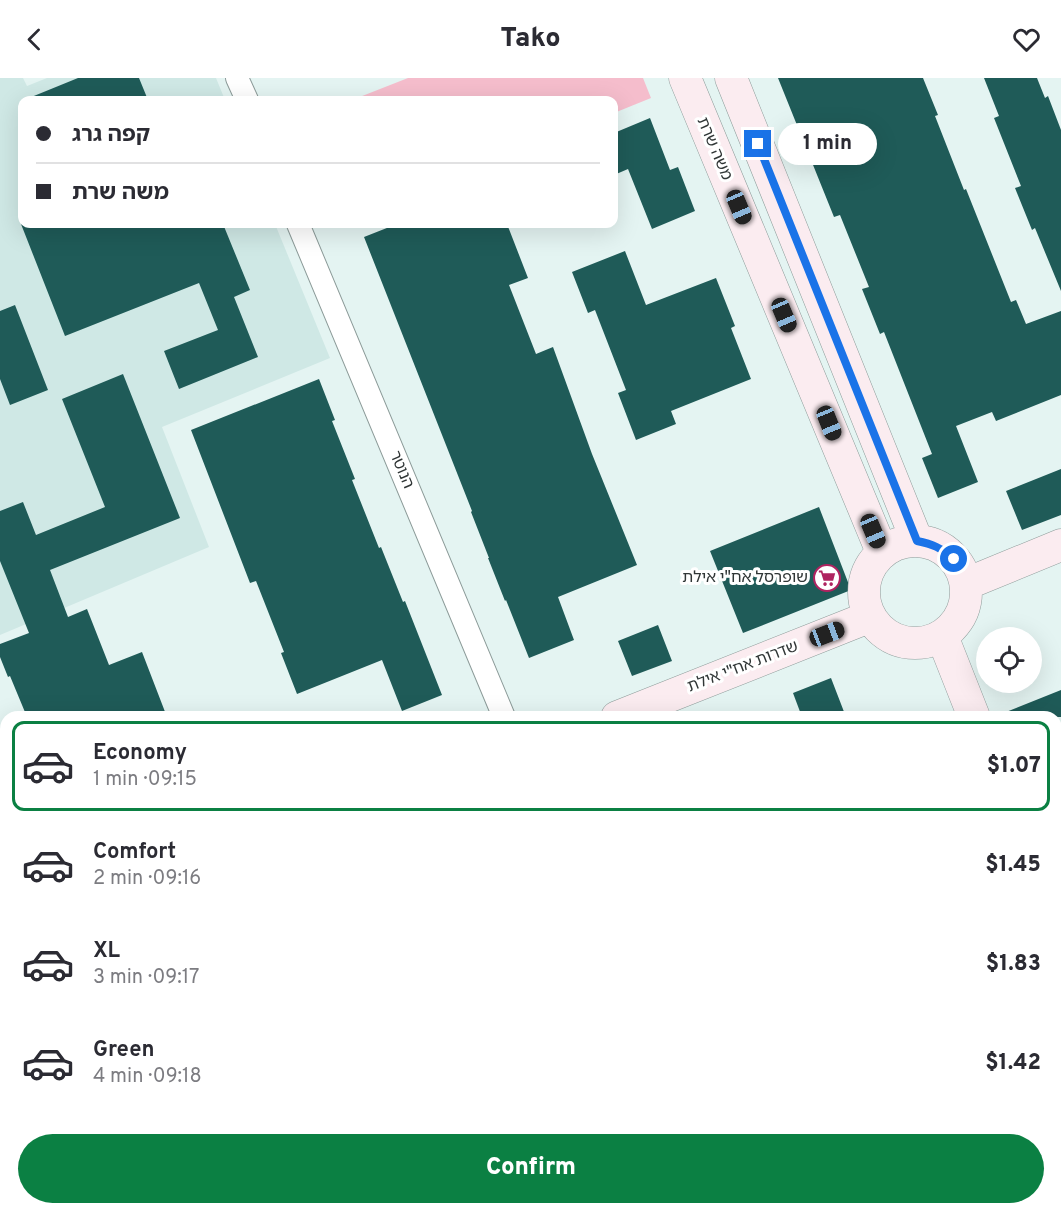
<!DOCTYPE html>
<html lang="en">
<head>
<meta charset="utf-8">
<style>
  body { margin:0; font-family:Overpass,"Noto Sans Hebrew",sans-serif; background:#f2f2f3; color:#2b2b33; height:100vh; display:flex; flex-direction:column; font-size:22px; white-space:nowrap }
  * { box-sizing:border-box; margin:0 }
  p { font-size:20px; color:#7c7c81 }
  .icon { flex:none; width:33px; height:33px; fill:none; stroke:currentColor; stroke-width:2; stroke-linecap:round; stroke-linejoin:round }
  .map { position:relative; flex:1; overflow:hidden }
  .sheet { position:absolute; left:0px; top:633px; width:1062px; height:504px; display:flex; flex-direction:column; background:#fff; border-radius:18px 18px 0 0; box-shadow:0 6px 24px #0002 }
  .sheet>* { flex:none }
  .hud { position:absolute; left:18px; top:18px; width:600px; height:132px; border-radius:12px; box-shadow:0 6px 24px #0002; display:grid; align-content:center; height:132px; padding:0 18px; background:#fff }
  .buttons { position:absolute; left:976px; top:549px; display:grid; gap:12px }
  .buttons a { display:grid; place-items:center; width:66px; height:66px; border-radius:50%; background:#fff; box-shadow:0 6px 24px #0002; font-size:30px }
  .end { position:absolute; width:27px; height:27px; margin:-14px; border:8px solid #1a73e8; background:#fff; box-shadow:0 0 0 3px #fff }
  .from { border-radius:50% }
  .bubble { position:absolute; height:42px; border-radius:21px; background:#fff; box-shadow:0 6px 24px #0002; font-size:20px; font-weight:800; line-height:42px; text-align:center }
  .car { position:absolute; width:18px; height:36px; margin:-18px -9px; border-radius:8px; box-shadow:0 0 4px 2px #0007; background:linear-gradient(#222 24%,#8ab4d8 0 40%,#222 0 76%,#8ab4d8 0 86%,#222 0) }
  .hud b { display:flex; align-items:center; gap:21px; height:57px; font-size:22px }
  .hud b+b { border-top:2px solid #e1e1e2 }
  .hud i { width:15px; height:15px; background:#2b2b33 }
  ul { padding:10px 0 0; list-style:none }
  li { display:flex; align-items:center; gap:18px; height:90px; margin:0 12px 9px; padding:0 6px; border:3px solid transparent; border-radius:12px }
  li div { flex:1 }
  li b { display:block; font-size:22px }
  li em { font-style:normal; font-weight:800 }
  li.on { border-color:#0b8043 }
  li>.icon { width:54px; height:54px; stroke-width:1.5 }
  .button { display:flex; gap:12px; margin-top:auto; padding:12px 18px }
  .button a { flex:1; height:69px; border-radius:36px; background:#0b8043; color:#fff; font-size:24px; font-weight:800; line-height:69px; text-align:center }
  header { display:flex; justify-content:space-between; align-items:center; height:78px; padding:0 18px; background:#fff; font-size:27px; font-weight:800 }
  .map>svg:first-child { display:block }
  .built { fill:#cfe8e5 }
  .green { fill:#f5bdcc }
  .building { fill:#1f5b58 }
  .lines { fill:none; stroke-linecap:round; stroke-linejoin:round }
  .street-casing { stroke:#8c9b99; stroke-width:24 }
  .secondary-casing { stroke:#8c9b99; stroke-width:33 }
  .path { stroke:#a8b5b4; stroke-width:4; stroke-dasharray:3 3; stroke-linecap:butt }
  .street { stroke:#fff; stroke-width:22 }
  .secondary { stroke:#fbecf0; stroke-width:32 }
  .route { stroke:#1a73e8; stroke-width:8 }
  .labels { text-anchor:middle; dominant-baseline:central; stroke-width:6; stroke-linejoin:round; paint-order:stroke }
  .street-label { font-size:16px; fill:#303636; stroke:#fff }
  .poi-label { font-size:16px; fill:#303636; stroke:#fff; text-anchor:end }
</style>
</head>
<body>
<header><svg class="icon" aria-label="back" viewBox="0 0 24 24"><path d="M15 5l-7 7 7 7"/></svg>Tako<svg class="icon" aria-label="heart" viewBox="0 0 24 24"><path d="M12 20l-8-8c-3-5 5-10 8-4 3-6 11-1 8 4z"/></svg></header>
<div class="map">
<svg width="1061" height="1137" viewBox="0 0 1061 1137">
  <rect width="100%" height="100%" fill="#e4f4f2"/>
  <path class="built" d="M0,0H23L27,8L47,0H216L225,22H22V146H275L330,280L162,349L209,469L0,557Z"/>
  <path class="green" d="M408,0H643L651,20L614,35V22H352Z
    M386,1131H497L500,1137H388Z"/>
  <path class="building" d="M78,0H139L148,22H24Z
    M778,0H923L938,37L935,38L964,112L966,111L1011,224L1016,222L1026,246L1061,233V317L996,343L992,334L956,348L978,404L938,420L922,380L932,376L884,254L880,256L862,211L869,209L840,137L834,139Z
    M984,0H1037L1045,20L1048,18L1061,52V213L1035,150L1032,152L1015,110L1021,108L994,40L999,38Z
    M650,40L670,92L678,89L695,133L652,151L628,91L614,97V55Z
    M21,146H223L250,212L234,219L258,279L179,311L164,273L218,252L199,205L65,258Z
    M397,146H507L528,200L509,207L536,276L553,269L592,376L637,487L558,519L574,562L529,580L506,522L505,523L488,480H489L471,434L472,433L364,159Z
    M625,173L646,227L716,200L735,248L731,250L751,301L671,333L676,346L636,362L618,315L626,312L595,232L588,235L572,194Z
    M15,227L48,312L10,327L0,301V233Z
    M123,296L180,440L50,492L68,539L87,531L109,587L142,574L167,639H27L10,598L8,599L0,579V566L29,555L0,483V433L23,424L36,457L105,429L62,321Z
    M319,301L335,342L332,343L355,401L352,402L379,470L381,469L403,524L405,523L442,617L402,633L382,582L297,616L281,575L284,574L256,503L250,505L191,352Z
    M1061,391V437L1022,452L1006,413Z
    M819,429L851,512L743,555L710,473Z
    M658,547L672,583L632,598L618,563Z
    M831,600L846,639H802L793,615Z
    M1061,612V639H996V638Z"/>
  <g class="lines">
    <defs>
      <path id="street" d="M237,0L247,22
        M298,146L504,639
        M693,1131L696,1137"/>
      <path id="secondary" d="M685,0L882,474
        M731,0L917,463
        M864 514a51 51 0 1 1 102 0a51 51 0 1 1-102 0Z
        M966,506L1061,467
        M942,558L974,639
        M617,639L869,539
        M0,749L6,763
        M1056,847L1061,860
        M0,867L6,864
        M0,905L6,903
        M166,1131L168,1137"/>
    </defs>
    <use href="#street" class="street-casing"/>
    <use href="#secondary" class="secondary-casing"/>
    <path class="path" d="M1056,1072L1061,1070
      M451,1131L454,1137
      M897,1137L912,1131"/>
    <use href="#street" class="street"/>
    <use href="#secondary" class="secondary"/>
  </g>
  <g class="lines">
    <path class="route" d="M758,66L917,463C932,466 942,470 954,481"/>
  </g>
  <defs>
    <symbol id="supermarket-ring" viewBox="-11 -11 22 22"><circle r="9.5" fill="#fff" stroke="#af2360" stroke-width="1.5"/><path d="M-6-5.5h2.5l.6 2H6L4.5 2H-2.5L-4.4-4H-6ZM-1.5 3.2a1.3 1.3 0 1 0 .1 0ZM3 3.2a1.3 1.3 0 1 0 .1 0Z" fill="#af2360"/></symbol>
  </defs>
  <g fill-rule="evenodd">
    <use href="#supermarket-ring" x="812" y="485" width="30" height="30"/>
  </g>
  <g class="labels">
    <g class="street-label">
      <text transform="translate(714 71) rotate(67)">משה שרת</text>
      <text transform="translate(401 392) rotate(67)">הנוטר</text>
      <text transform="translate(743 589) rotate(-21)">שדרות אח"י אילת</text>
    </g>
    <g class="poi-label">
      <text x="808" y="500">שופרסל אח"י אילת</text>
    </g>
  </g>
</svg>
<div class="buttons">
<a><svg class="icon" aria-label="locate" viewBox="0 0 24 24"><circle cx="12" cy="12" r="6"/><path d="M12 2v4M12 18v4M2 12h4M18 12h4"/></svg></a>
</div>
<i class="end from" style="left:954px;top:481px"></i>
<i class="end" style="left:758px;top:66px"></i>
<div class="bubble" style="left:778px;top:45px;width:99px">1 min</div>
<i class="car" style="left:739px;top:129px;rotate:157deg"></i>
<i class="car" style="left:784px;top:237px;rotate:157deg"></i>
<i class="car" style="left:829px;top:345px;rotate:158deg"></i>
<i class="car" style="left:873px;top:453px;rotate:157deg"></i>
<i class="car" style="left:827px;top:556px;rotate:69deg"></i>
<div class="hud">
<b><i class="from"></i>קפה גרג</b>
<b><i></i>משה שרת</b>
</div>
<section class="sheet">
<ul>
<li class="on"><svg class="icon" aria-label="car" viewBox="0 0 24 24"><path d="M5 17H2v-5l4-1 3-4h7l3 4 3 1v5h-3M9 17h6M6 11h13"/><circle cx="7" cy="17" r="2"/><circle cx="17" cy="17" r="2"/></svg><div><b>Economy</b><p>1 min · 09:15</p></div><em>$1.07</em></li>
<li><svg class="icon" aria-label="car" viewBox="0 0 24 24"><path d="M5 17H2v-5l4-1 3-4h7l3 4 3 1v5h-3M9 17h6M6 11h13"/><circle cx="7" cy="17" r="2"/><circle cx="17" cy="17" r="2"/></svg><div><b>Comfort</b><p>2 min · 09:16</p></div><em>$1.45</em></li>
<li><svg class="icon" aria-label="car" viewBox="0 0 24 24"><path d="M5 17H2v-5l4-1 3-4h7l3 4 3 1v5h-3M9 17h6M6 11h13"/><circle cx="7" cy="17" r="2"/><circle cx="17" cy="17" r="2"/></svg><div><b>XL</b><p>3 min · 09:17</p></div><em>$1.83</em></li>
<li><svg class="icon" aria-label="car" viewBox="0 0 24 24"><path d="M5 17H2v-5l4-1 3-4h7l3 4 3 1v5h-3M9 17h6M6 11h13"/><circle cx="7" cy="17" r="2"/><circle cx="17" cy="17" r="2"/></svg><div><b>Green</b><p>4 min · 09:18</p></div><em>$1.42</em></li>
</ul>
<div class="button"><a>Confirm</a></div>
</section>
</div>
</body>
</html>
